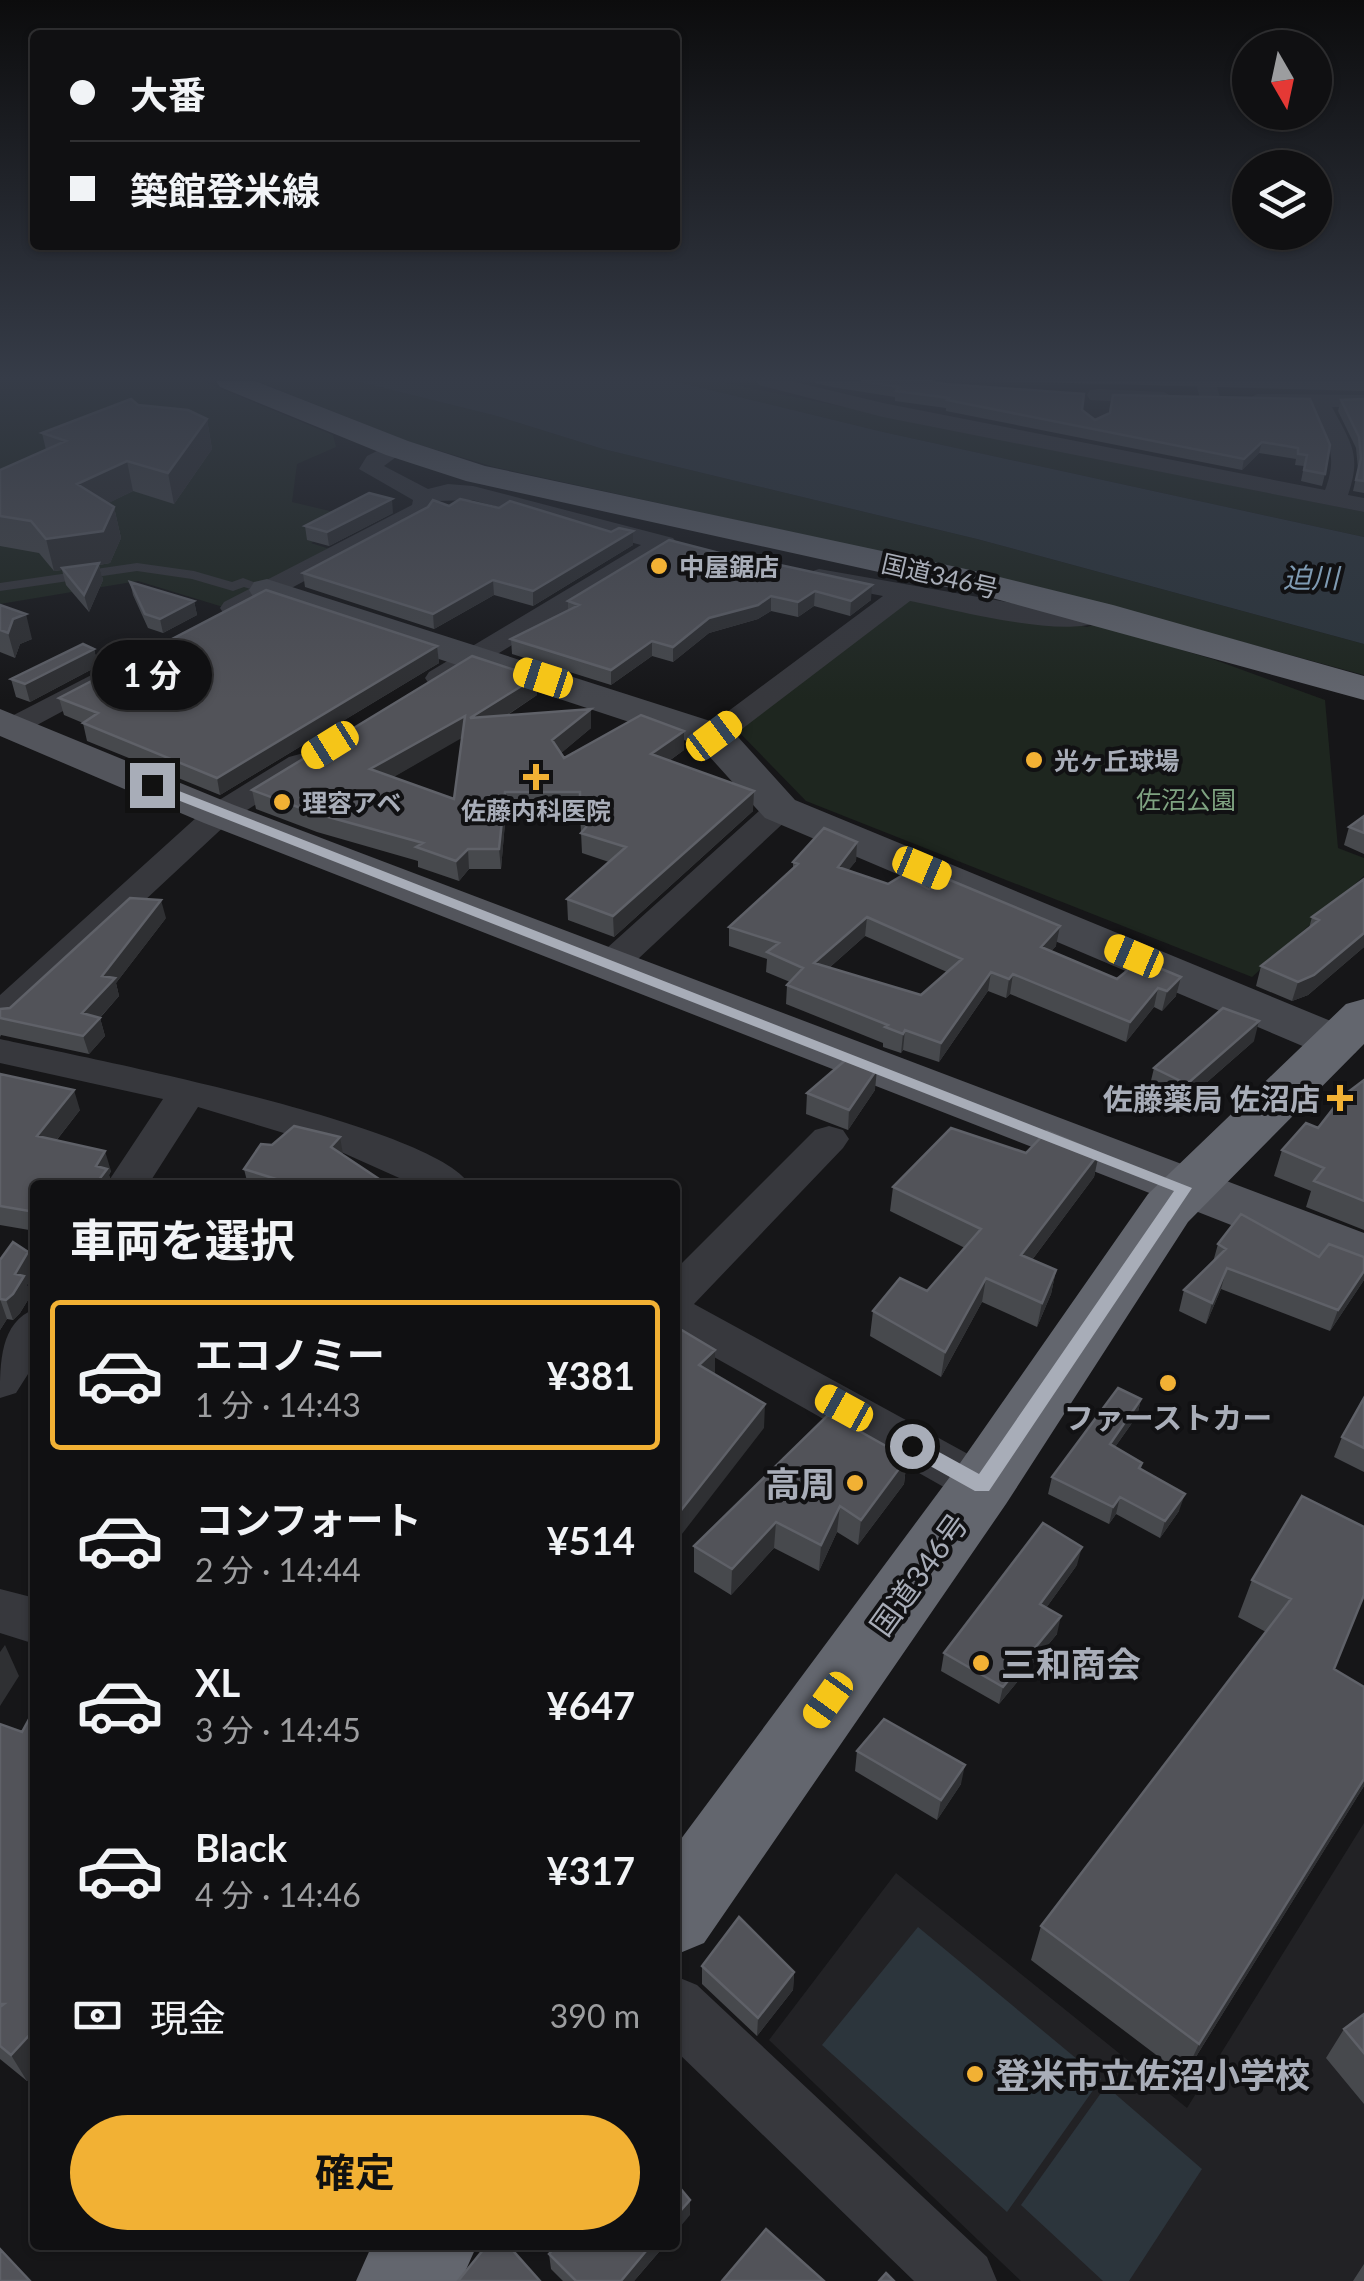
<!DOCTYPE html>
<html lang="ja">
<head>
<meta charset="utf-8">
<style>
  body { margin:0; font-family:Lato,"Noto Sans JP",sans-serif; background:#1e1e20; color:#f1f3f6; height:100vh; display:flex; flex-direction:column; font-size:38px; white-space:nowrap }
  * { box-sizing:border-box; margin:0 }
  p { font-size:32px; color:#9c9d9f }
  .icon { flex:none; width:55px; height:55px; fill:none; stroke:currentColor; stroke-width:2; stroke-linecap:round; stroke-linejoin:round }
  .map { position:relative; flex:1; overflow:hidden }
  .drawer { position:absolute; left:30px; top:1180px; width:650px; height:1070px; display:flex; flex-direction:column; background:#101012; border-radius:10px; box-shadow:0 2px 8px #0004,0 0 0 2px #303032 }
  .drawer>* { flex:none }
  .top-card { position:absolute; left:30px; top:30px; width:650px; height:220px; border-radius:10px; box-shadow:0 2px 8px #0004,0 0 0 2px #303032; display:grid; align-content:center; height:220px; padding:0 40px; background:#101012 }
  .needle { width:65px; rotate:171deg }
  .fabs { position:absolute; left:1232px; top:30px; display:grid; gap:20px }
  .fabs a { display:grid; place-items:center; width:100px; height:100px; border-radius:50%; background:#101012; box-shadow:0 2px 8px #0004,0 0 0 2px #303032; font-size:50px }
  .end { position:absolute; width:45px; height:45px; margin:-22px; border:12px solid #a8adb8; background:#111; box-shadow:0 0 0 5px #111 }
  .from { border-radius:50% }
  .bubble { position:absolute; height:70px; border-radius:35px; background:#101012; box-shadow:0 2px 8px #0004,0 0 0 2px #303032; font-size:32px; font-weight:700; line-height:70px; text-align:center }
  .car { position:absolute; width:30px; height:60px; margin:-30px -15px; border-radius:12px; box-shadow:0 0 8px 2px #0007; background:linear-gradient(#f5c518 24%,#345 0 40%,#f5c518 0 76%,#345 0 86%,#f5c518 0) }
  .top-card b { display:flex; align-items:center; gap:35px; height:95px; font-size:38px }
  .top-card b+b { border-top:2px solid #303032 }
  .top-card i { width:25px; height:25px; background:#f1f3f6 }
  ul { padding:0; list-style:none }
  li { display:flex; align-items:center; gap:30px; height:150px; margin:0 20px 15px; padding:0 20px; border:5px solid transparent; border-radius:10px }
  li div { flex:1 }
  li b { display:block; font-size:38px }
  li em { font-style:normal; font-weight:700 }
  li.selected { border-color:#f2b134 }
  li>.icon { width:90px; height:90px; stroke-width:1.5 }
  h2 { padding:0 40px; font-size:45px; line-height:120px }
  .pay { display:flex; align-items:center; gap:25px; height:110px; padding:0 40px; font-size:38px }
  .pay p { margin-inline-start:auto }
  .cta { display:flex; gap:20px; margin-top:auto; padding:20px 40px }
  .cta a { flex:1; height:115px; border-radius:60px; background:#f2b134; color:#111; font-size:40px; font-weight:700; line-height:115px; text-align:center }
  .map>svg:first-child { display:block }
  .built { fill:#222225 }
  .green { fill:#1e261f }
  .water { fill:#2c353c }
  .lines { fill:none; stroke-linecap:round; stroke-linejoin:round }
  .lane { fill:#37383d; fill-rule:evenodd }
  .street { fill:#37383d; fill-rule:evenodd }
  .secondary { fill:#45474d; fill-rule:evenodd }
  .primary { fill:#53555c; fill-rule:evenodd }
  .highway { fill:#63666e; fill-rule:evenodd }
  .wall { fill:#47494d; fill-rule:evenodd }
  .shaded-wall { fill:#2f3033 }
  .building { fill:#525359; stroke:#5f6168; stroke-width:2.5; fill-rule:evenodd }
  .route { fill:#a8adb8 }
  .poi-dot { fill:#f2b134; stroke:#111113; stroke-width:4 }
  .labels { text-anchor:middle; dominant-baseline:central; stroke-width:8; stroke-linejoin:round; paint-order:stroke }
  .far-poi-label { font-size:25px; font-weight:bold; fill:#a8adb8; stroke:#111113; text-anchor:start }
  .far-street-label { font-size:25px; fill:#a8adb8; stroke:#111113 }
  .far-park-label { font-size:25px; fill:#7fa381; stroke:#111113 }
  .far-water-label { font-size:28px; font-style:italic; fill:#7f9bb3; stroke:#111113 }
  .poi-label { font-size:30px; font-weight:bold; fill:#a8adb8; stroke:#111113; text-anchor:end }
  .street-label { font-size:30px; fill:#a8adb8; stroke:#111113 }
  .near-poi-label { font-size:35px; font-weight:bold; fill:#a8adb8; stroke:#111113; text-anchor:start }
</style>
</head>
<body>
<div class="map">
<svg width="1364" height="2281" viewBox="0 0 1364 2281">
  <rect width="100%" height="100%" fill="#161618"/>
  <path class="built" d="M1364,1823V2281H1021L769,2040L896,1873L1187,2108Z"/>
  <path class="green" d="M0,381H202L333,435L336,447L297,464L292,502L359,518L311,543L339,552L233,610L138,581L0,604Z
    M257,381H356L497,416L603,449L977,539L1364,644V675L1032,585L494,467L407,441Z
    M673,381H715L1364,512V537L883,432Z
    M931,595L1087,627L1096,624L1215,660L1325,700L1338,848L1364,858V876L1252,977L806,801L735,728L910,600Z"/>
  <path class="water" d="M356,381H673L883,432L1364,537V644L977,539L603,449L497,416Z
    M918,1927L1101,2079L1007,2212L822,2045Z
    M1106,2086L1202,2169L1129,2281H1103L1021,2205Z"/>
  <g class="lines">
    <path class="lane" d="M137,563L194,571L232,582L243,578L274,590L267,594L244,587L233,591L192,579L137,571L0,591V583Z"/>
    <path class="street" d="M756,381H791L883,403L1325,490C1339,453 1327,440 1310,407L1257,406L1246,400L1257,394L1364,395V407H1332C1351,443 1362,454 1348,495L1364,498V512L883,417L759,385Z
      M1195,381H1215L1221,400L1218,405H1202Z
      M1098,389L1164,392L1175,398L1164,404L1090,400L1087,395L1090,390Z
      M397,441L408,448L384,466L428,489L448,484L473,486L673,538L677,543L449,684H429L425,678L429,672L641,545L472,500L437,501L433,513L242,614H224L220,608L224,602L412,505L413,500L359,469L367,456Z
      M819,569L1069,613L1100,605L1113,613C1087,647 950,608 910,601L725,742H703L699,736L703,730L883,596L810,582L806,577L810,572Z
      M107,667L117,670L121,676L117,682L24,732L14,735L0,727L4,720Z
      M300,754L311,757L315,763L311,769L230,821L13,1023L0,1026V995L208,807L289,757Z
      M780,799L791,802L796,809L791,816L623,973L610,976L597,973L592,965L597,957L769,802Z
      M0,1039C81,1057 433,1124 470,1185H415L330,1147L198,1107L148,1185H106L163,1099L0,1063Z
      M829,1126L843,1130L849,1139L843,1148L694,1304L999,1471L1006,1485L999,1499L982,1505L965,1499L675,1335V1270L815,1130Z
      M35,1309V1363L16,1393L0,1398C0,1363 0,1322 35,1309Z
      M0,1589L35,1598V1644L0,1633Z
      M675,1976L697,1985L987,2257L997,2281H914L675,2050Z"/>
    <path class="secondary" d="M267,579L729,727L795,800L1355,1031L1363,1042L1355,1053L1337,1058L1319,1053L765,818L699,745L254,598L249,590L254,582Z"/>
    <path class="primary" d="M0,709L234,805L1364,1233V1277L204,823L0,736Z"/>
    <path class="highway" d="M216,381H255L408,441L485,466L975,571L1113,605L1364,676V700L974,593L466,481L386,455L220,387Z
      M1364,999V1044L1188,1222L1006,1504L704,1943L675,1955V1847L958,1466L1148,1194L1346,1004Z
      M372,2245H477L461,2281H356Z"/>
  </g>
  <path class="wall" d="M815,381H930L1082,410L1095,420L1310,399L1325,474L1322,486L1301,481L1304,466L1295,465L1296,459L1259,453L1242,470L946,411V408L895,401V397L832,387L815,383Z
    M995,381H1364V391Z
    M1364,399V493L1353,491L1358,469L1356,448L1338,411L1341,400Z
    M138,405L207,419L212,449L174,504L133,491L108,503L114,507L121,538L110,563L99,565L103,580L89,612L66,585L62,570L54,571L39,553L0,546V470L46,450L42,433Z
    M449,506L611,532L633,531V545L533,606L494,595L434,629L305,587L303,573Z
    M393,513L329,546L307,540L305,526Z
    M669,540L871,600L850,616L814,606L798,617L771,611L758,619L709,633L673,662L652,656L611,685L512,654L511,639L568,610V601Z
    M130,582L194,601L197,615L163,633L148,628L133,595Z
    M0,605L32,639L20,644L15,658L0,652Z
    M437,646L439,663L220,795L87,741L83,723L64,715L59,698Z
    M94,649L98,666L30,702L16,697L11,679Z
    M536,677L537,695L506,716L591,728L561,753L564,758L684,731V750L669,761L753,811L614,937L568,920L567,899L609,862L582,853L580,811H506L501,869H469L459,881L418,867V861L317,832L256,809L252,790ZM462,737L454,799L393,777Z
    M1364,816V854L1344,845L1349,827Z
    M857,842L856,861L848,870L888,884L929,889L1056,946L1051,951L1117,979L1140,960L1176,996L1162,1011L1154,1007L1126,1042L1010,994L1006,998L988,991L939,1062L903,1050L901,1053L883,1047V1043L786,1004L787,985L790,982L766,972L767,959L729,946V927L793,869V862ZM865,936L947,972L921,995L829,968Z
    M1364,879V947L1308,995L1292,1001L1256,986L1261,966L1309,928L1312,917Z
    M166,918L116,983L119,996L100,1018L105,1036L89,1054L1,1035L0,1037V1009L10,1008Z
    M1254,1041L1182,1104L1149,1089L1154,1068Z
    M0,1074L80,1110L56,1141L111,1171L109,1175L112,1185H35V1231L0,1225Z
    M1364,1080V1230L1306,1207L1311,1191L1274,1176L1282,1150L1318,1128Z
    M875,1090L848,1130L806,1114L807,1093Z
    M1026,1153H1099L1094,1177L1032,1260L1056,1270L1051,1294L1037,1327L982,1302L941,1377L870,1336L873,1311L927,1291L965,1248L890,1211L893,1187Z
    M343,1155L388,1185H248L244,1169Z
    M1218,1244L1319,1257L1364,1280L1330,1331L1221,1289L1206,1324L1179,1311L1184,1290L1213,1262Z
    M28,1252L35,1271L27,1285L31,1295L20,1313L13,1320L7,1319L0,1330V1260Z
    M1364,1398V1472L1334,1457L1342,1437Z
    M1141,1399L1137,1416L1115,1447L1142,1463L1141,1469L1179,1511L1160,1538L1116,1514L1109,1524L1048,1494L1052,1477Z
    M907,1458L904,1484L858,1545L837,1532L819,1571L774,1548L731,1595L694,1572V1546Z
    M1302,1496L1334,1669L1364,1786L1184,2076L1031,1960L1041,1926L1266,1632L1238,1617L1252,1580Z
    M1077,1565L1046,1608L1057,1634L999,1704L941,1671L944,1653Z
    M35,1708V2073L27,2081L0,2059V1724L22,1732Z
    M857,1751L961,1784L937,1820L855,1771Z
    M702,1966L794,1972L793,1990L757,2036L702,1984Z
    M1364,2014V2104L1326,2058L1344,2029Z
    M557,2245H665L634,2281H563L551,2269L549,2254Z
    M1364,2264V2281H1353Z"/>
  <path class="shaded-wall" d="M207,419L212,449L174,504L168,473Z
    M1262,442L1259,453L1242,470L1244,459Z
    M127,461L133,491L85,515L77,484Z
    M392,499L393,513L329,546L327,532Z
    M114,507L121,538L110,563L99,565L103,580L89,612L84,595L98,565L54,571L46,539Z
    M633,531V545L533,606V591Z
    M493,580L494,595L434,629L433,614Z
    M872,585L871,600L850,616L851,601Z
    M815,591L814,606L798,617V602Z
    M771,596V611L758,619L709,633L673,662V647L709,618Z
    M194,601L197,615L163,633L160,619Z
    M26,614L32,639L20,644L15,658L8,633L13,619Z
    M652,641V656L611,685V670Z
    M437,646L439,663L220,795L217,778Z
    M94,649L98,666L30,702L25,684Z
    M536,677L537,695L472,738L470,718Z
    M591,709V728L553,760L552,740Z
    M465,716L467,735L373,789L370,769Z
    M684,731V750L651,774V754Z
    M754,791L753,811L614,937L613,916Z
    M505,792L506,811L501,869L499,849Z
    M857,842L856,861L836,886L838,867Z
    M468,849L469,869L459,881L456,861Z
    M161,900L166,918L116,983L119,996L87,1032L82,1013L102,976Z
    M867,917L865,936L813,982L814,963Z
    M1060,926L1056,946L1038,966L1041,947Z
    M1364,933V947L1308,995L1292,1001L1298,982Z
    M991,972L988,991L939,1062L941,1043Z
    M1013,974L1010,994L1006,998L1009,979Z
    M1181,977L1176,996L1162,1011L1167,991Z
    M1158,988L1154,1007L1126,1042L1130,1022Z
    M100,1018L105,1036L89,1054L83,1036Z
    M1259,1021L1254,1041L1182,1104L1187,1084Z
    M905,1030L903,1050L901,1053L903,1034Z
    M877,1069L875,1090L848,1130L849,1110Z
    M74,1090L80,1110L44,1156L37,1136Z
    M340,1137L345,1166L331,1147Z
    M105,1151L111,1171L109,1175L112,1185H95L96,1166Z
    M1099,1153L1094,1177L1017,1280L1021,1255Z
    M28,1252L35,1271L27,1285L31,1295L20,1313L13,1320L6,1300L15,1274Z
    M1227,1268L1221,1289L1206,1324L1212,1303Z
    M1056,1270L1051,1294L1037,1327L1042,1303Z
    M1364,1271V1280L1330,1331L1338,1310Z
    M986,1278L982,1302L941,1377L945,1352Z
    M0,1299L7,1319L0,1330Z
    M715,1350V1375L699,1365Z
    M1141,1399L1137,1416L1105,1461L1110,1444Z
    M765,1404L764,1428L675,1543V1518Z
    M907,1458L904,1484L858,1545L861,1520Z
    M1185,1494L1179,1511L1160,1538L1165,1521Z
    M1120,1497L1116,1514L1109,1524L1113,1507Z
    M840,1506L837,1532L819,1571L821,1545Z
    M776,1522L774,1548L731,1595L732,1569Z
    M1082,1547L1077,1565L1036,1622L1040,1604Z
    M1061,1616L1057,1634L999,1704L1003,1687Z
    M5,1645L19,1676L0,1706V1652Z
    M965,1765L961,1784L937,1820L941,1800Z
    M1364,1779V1786L1184,2076L1199,2044Z
    M794,1972L793,1990L757,2036L758,2018Z
    M35,2029V2073L27,2081L11,2055Z
    M690,2200V2215L675,2233V2217Z
    M651,2245H665L634,2281H621Z"/>
  <path class="building" d="M861,381H930L945,384L1084,394L1082,410L1095,420L1110,413L1113,395L1310,399L1330,445L1325,474L1304,470L1307,455L1298,454V448L1262,442L1244,459L947,400L949,398L896,391L899,387Z
    M131,399L138,405L188,410L207,419L168,473L127,461L77,484L114,507L103,531L46,539L31,521L0,516V470L66,441L42,433Z
    M1364,399V481L1356,480L1361,458L1359,437L1341,400Z
    M369,493L392,499L327,532L305,526Z
    M460,499L499,508L510,501L611,532L619,528L633,531L533,591L493,580L433,614L303,573L428,507L433,500L449,506Z
    M669,540L766,565L771,563L872,585L851,601L815,591L798,602L771,596L758,605L709,618L673,647L652,641L611,670L511,639L579,605L568,601Z
    M99,563L84,595L62,568Z
    M130,582L194,601L160,619L145,614Z
    M266,590L437,646L217,778L83,723L98,713L59,698Z
    M0,605L26,614L13,619L8,633L0,630Z
    M83,644L94,649L25,684L11,679Z
    M472,656L536,677L470,718L591,709L552,740L564,758L641,715L684,731L651,754L754,791L613,916L567,899L626,847L581,833L594,818L580,812V792H505L499,849H468L456,861L416,847L423,843L314,813L252,790ZM465,716L454,799L370,769Z
    M1364,816V833L1349,827Z
    M824,828L857,842L838,867L888,884L903,875L929,889L945,878L1060,926L1041,947L1117,979L1140,960L1181,977L1167,991L1158,988L1130,1022L1013,974L1009,979L991,972L941,1043L905,1030L903,1034L885,1027L888,1025L787,985L803,968L767,952L779,943L729,927L798,864L793,862ZM867,917L962,959L921,995L814,963Z
    M1364,879V933L1314,975L1298,982L1261,966L1319,920L1312,917Z
    M130,898L161,900L102,976L115,978L82,1013L100,1018L83,1036L0,1018V1009L10,1008Z
    M1223,1008L1259,1021L1187,1084L1154,1068Z
    M848,1058L877,1069L849,1110L807,1093Z
    M0,1074L74,1090L37,1136L105,1151L96,1166L107,1169L95,1185H35V1212L0,1206Z
    M1364,1080V1201L1314,1181L1324,1168L1282,1150L1306,1123L1318,1128L1343,1096Z
    M294,1126L340,1137L331,1147L388,1185H295L244,1169L261,1144L272,1145Z
    M951,1128L1026,1153L1047,1131L1099,1153L1021,1255L1056,1270L1042,1303L986,1278L945,1352L873,1311L900,1278L927,1291L981,1229L893,1187Z
    M1241,1214L1319,1257L1329,1244L1364,1257V1271L1338,1310L1227,1268L1212,1303L1184,1290L1226,1249L1218,1244Z
    M13,1242L28,1252L15,1274L24,1276L13,1294L6,1300L0,1299V1260Z
    M675,1326L715,1350L699,1365L765,1404L675,1518Z
    M1118,1388L1141,1399L1110,1444L1142,1463L1139,1468L1185,1494L1165,1521L1120,1497L1113,1507L1052,1477Z
    M1364,1398V1448L1342,1437Z
    M829,1414L907,1458L861,1520L840,1506L821,1545L776,1522L732,1569L694,1546Z
    M1302,1496L1364,1527V1595L1334,1669L1364,1687V1779L1199,2044L1041,1926L1291,1599L1252,1580Z
    M1043,1523L1082,1547L1040,1604L1061,1616L1003,1687L944,1653Z
    M35,1708V2029L11,2055L0,2046V2007L4,2004H0V1724L22,1732Z
    M884,1719L965,1765L941,1800L857,1751Z
    M739,1917L794,1972L758,2018L702,1966Z
    M1364,2014V2053L1344,2029Z
    M675,2182L690,2200L675,2217Z
    M766,2229L824,2281H722Z
    M487,2245H508L540,2281H458Z
    M557,2245H651L621,2281H576L549,2254Z
    M0,2249L30,2281H0Z
    M886,2273L894,2281H879Z"/>
  <linearGradient id="sky" x2="0" y2="1"><stop stop-color="#0c0c0d"/><stop offset="0.54" stop-color="#363c48"/><stop offset="1" stop-color="#363c48" stop-opacity="0"/></linearGradient>
  <rect width="1364" height="700" fill="url(#sky)"/>
  <path class="route" d="M147,782H156L1192,1188L989,1491H975L905,1452V1441H919L979,1474L1174,1191L147,788Z"/>
  <g class="poi-dot">
    <circle cx="659" cy="566" r="10"/>
    <circle cx="1034" cy="760" r="10"/>
    <path d="M531 762h10v10h10v10h-10v10h-10v-10h-10v-10h10z"/>
    <circle cx="282" cy="802" r="10"/>
    <path d="M1335 1083h10v10h10v10h-10v10h-10v-10h-10v-10h10z"/>
    <circle cx="1168" cy="1383" r="10"/>
    <circle cx="855" cy="1483" r="10"/>
    <circle cx="981" cy="1663" r="10"/>
    <circle cx="975" cy="2074" r="10"/>
  </g>
  <g class="labels">
    <g class="far-poi-label">
      <text x="679" y="566">中屋鋸店</text>
      <text x="1054" y="760">光ヶ丘球場</text>
      <text x="302" y="802">理容アベ</text>
      <text x="536" y="810" text-anchor="middle">佐藤内科医院</text>
    </g>
    <g class="far-street-label">
      <text transform="translate(940 575) rotate(13)">国道346号</text>
    </g>
    <g class="far-park-label">
      <text x="1186" y="799">佐沼公園</text>
    </g>
    <g class="far-water-label">
      <text x="1311" y="577">迫川</text>
    </g>
    <g class="poi-label">
      <text x="1320" y="1098">佐藤薬局 佐沼店</text>
      <text x="1168" y="1417" text-anchor="middle">ファーストカー</text>
    </g>
    <g class="street-label">
      <text transform="translate(918 1574) rotate(-54)">国道346号</text>
    </g>
    <g class="near-poi-label">
      <text x="835" y="1483" text-anchor="end">高周</text>
      <text x="1001" y="1663">三和商会</text>
      <text x="995" y="2074">登米市立佐沼小学校</text>
    </g>
  </g>
</svg>
<div class="fabs">
<a><svg class="needle" viewBox="-14 -14 28 28"><path d="M0-13l5 13h-10z" fill="#e53935"/><path d="M0 13l5-13h-10z" fill="#9c9d9f"/></svg></a>
<a><svg class="icon" aria-label="layers" viewBox="0 0 24 24"><path d="M12 4l9 5-9 5-9-5zM3 14l9 5 9-5"/></svg></a>
</div>
<i class="end from" style="left:912px;top:1446px"></i>
<i class="end" style="left:152px;top:785px"></i>
<div class="bubble" style="left:92px;top:640px;width:120px">1 分</div>
<i class="car" style="left:543px;top:678px;rotate:288deg"></i>
<i class="car" style="left:714px;top:736px;rotate:53deg"></i>
<i class="car" style="left:330px;top:745px;rotate:238deg"></i>
<i class="car" style="left:922px;top:868px;rotate:113deg"></i>
<i class="car" style="left:1134px;top:956px;rotate:293deg"></i>
<i class="car" style="left:844px;top:1408px;rotate:299deg"></i>
<i class="car" style="left:828px;top:1700px;rotate:216deg"></i>
<div class="top-card">
<b><i class="from"></i>大番</b>
<b><i></i>築館登米線</b>
</div>
<section class="drawer">
<h2>車両を選択</h2>
<ul>
<li class="selected"><svg class="icon" aria-label="car" viewBox="0 0 24 24"><path d="M5 17H2v-5l4-1 3-4h7l3 4 3 1v5h-3M9 17h6M6 11h13"/><circle cx="7" cy="17" r="2"/><circle cx="17" cy="17" r="2"/></svg><div><b>エコノミー</b><p>1 分 · 14:43</p></div><em>¥381</em></li>
<li><svg class="icon" aria-label="car" viewBox="0 0 24 24"><path d="M5 17H2v-5l4-1 3-4h7l3 4 3 1v5h-3M9 17h6M6 11h13"/><circle cx="7" cy="17" r="2"/><circle cx="17" cy="17" r="2"/></svg><div><b>コンフォート</b><p>2 分 · 14:44</p></div><em>¥514</em></li>
<li><svg class="icon" aria-label="car" viewBox="0 0 24 24"><path d="M5 17H2v-5l4-1 3-4h7l3 4 3 1v5h-3M9 17h6M6 11h13"/><circle cx="7" cy="17" r="2"/><circle cx="17" cy="17" r="2"/></svg><div><b>XL</b><p>3 分 · 14:45</p></div><em>¥647</em></li>
<li><svg class="icon" aria-label="car" viewBox="0 0 24 24"><path d="M5 17H2v-5l4-1 3-4h7l3 4 3 1v5h-3M9 17h6M6 11h13"/><circle cx="7" cy="17" r="2"/><circle cx="17" cy="17" r="2"/></svg><div><b>Black</b><p>4 分 · 14:46</p></div><em>¥317</em></li>
</ul>
<div class="pay"><svg class="icon" aria-label="cash" viewBox="0 0 24 24"><path d="M3 7h18v10H3z"/><circle cx="12" cy="12" r="2"/></svg>現金<p>390 m</p></div>
<div class="cta"><a>確定</a></div>
</section>
</div>
</body>
</html>
